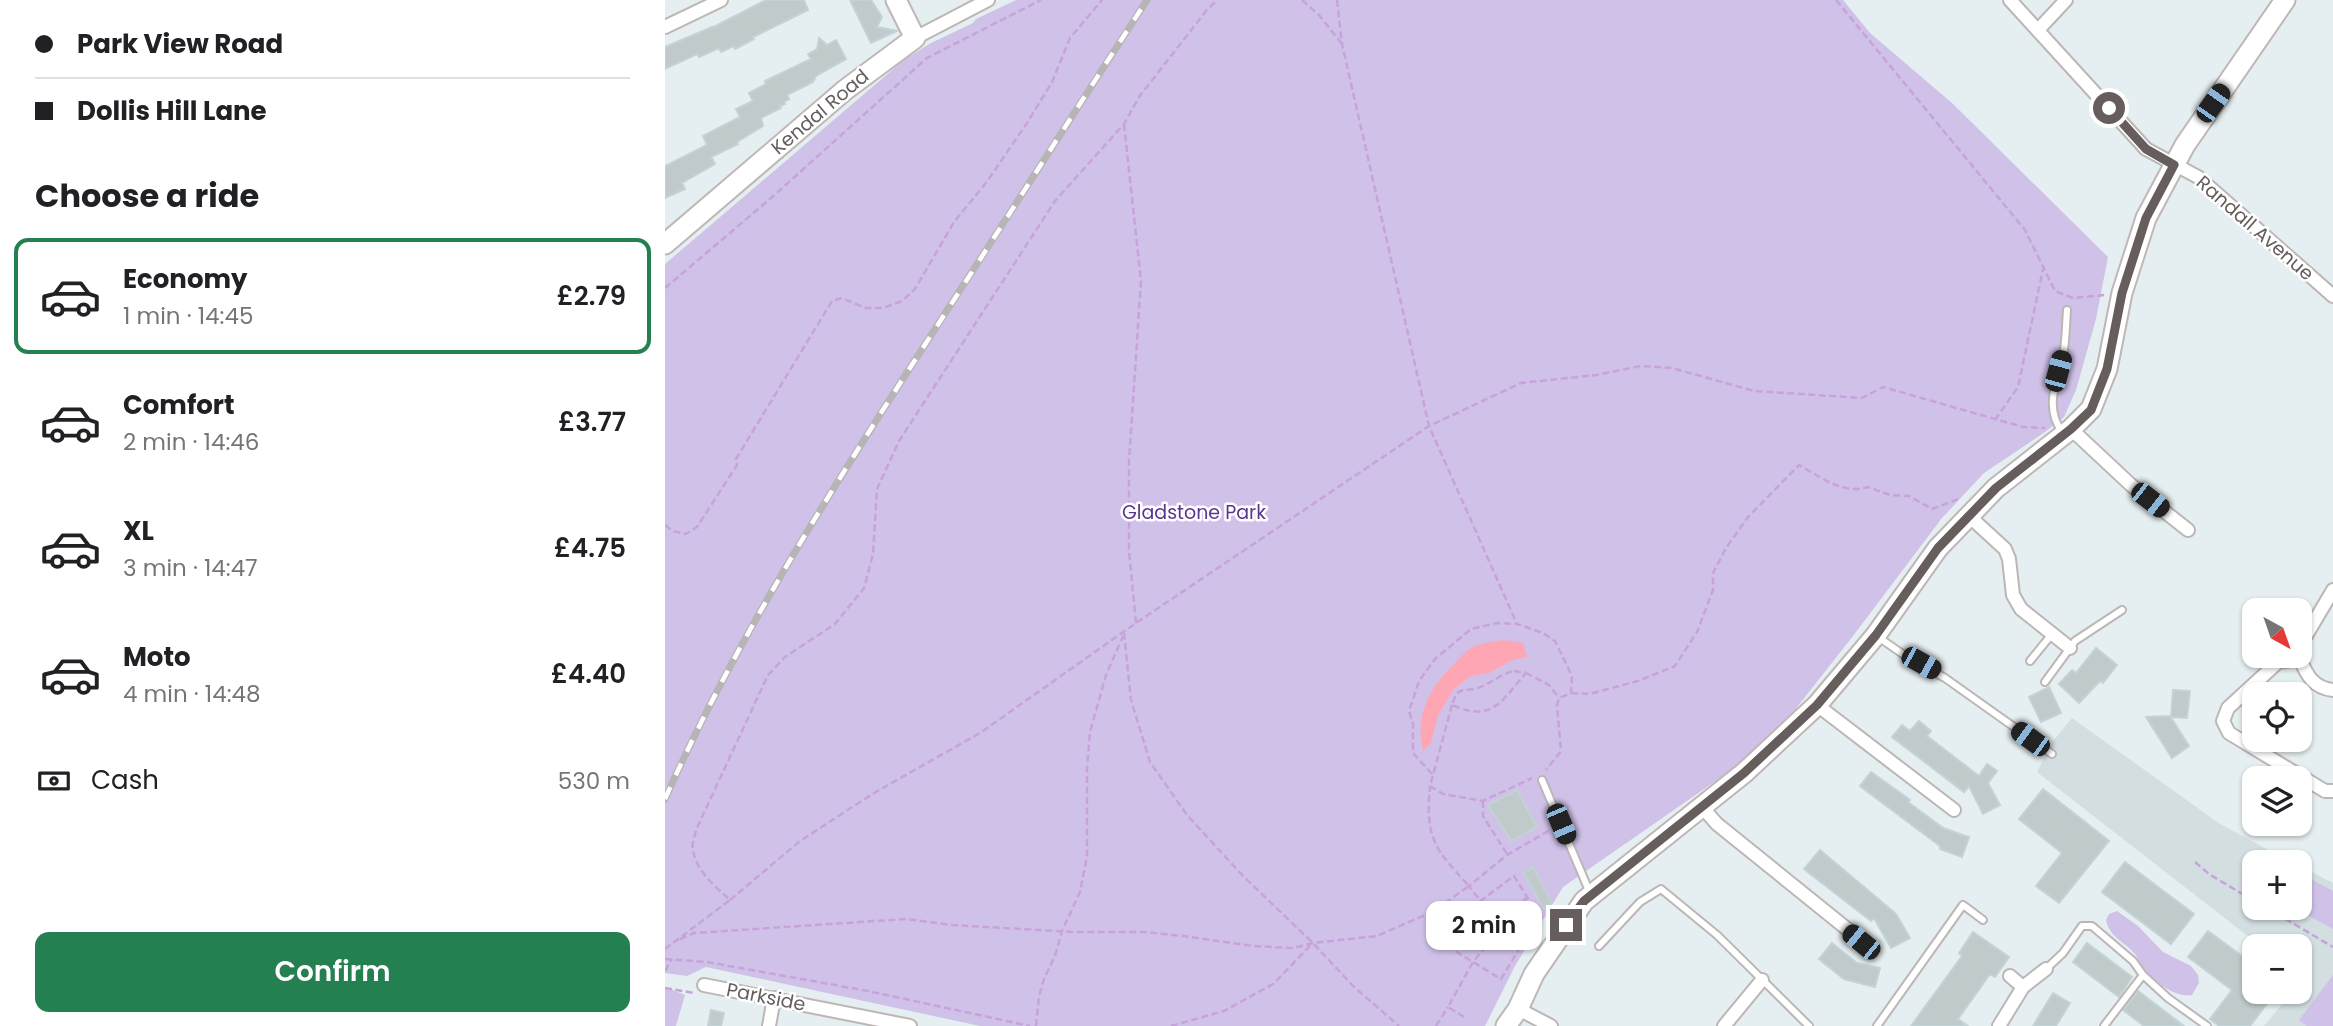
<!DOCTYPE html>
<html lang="en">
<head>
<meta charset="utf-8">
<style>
  body { margin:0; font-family:Poppins,sans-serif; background:#f2f2f2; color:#202124; height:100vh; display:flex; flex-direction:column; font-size:26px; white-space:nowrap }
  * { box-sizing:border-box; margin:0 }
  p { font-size:23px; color:#757577 }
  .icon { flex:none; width:38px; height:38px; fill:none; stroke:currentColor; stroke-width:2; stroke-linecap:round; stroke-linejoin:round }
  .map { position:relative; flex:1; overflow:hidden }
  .side { display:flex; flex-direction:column; background:#fff; width:665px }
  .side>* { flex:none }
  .guide { display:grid; align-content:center; height:154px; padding:0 35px; background:#fff }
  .needle { width:46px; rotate:140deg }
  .buttons { position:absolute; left:1577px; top:598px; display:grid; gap:14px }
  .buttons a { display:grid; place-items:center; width:70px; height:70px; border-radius:14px; background:#fff; box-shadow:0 2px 5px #0004; font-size:35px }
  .end { position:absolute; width:32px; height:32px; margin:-16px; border:9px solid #665d5d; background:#fff; box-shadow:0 0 0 4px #fff }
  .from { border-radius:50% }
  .bubble { position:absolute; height:49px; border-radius:14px; background:#fff; box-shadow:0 2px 5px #0004; font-size:23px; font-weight:600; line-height:49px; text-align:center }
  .car { position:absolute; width:21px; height:42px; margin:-21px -10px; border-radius:9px; box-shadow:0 0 5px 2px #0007; background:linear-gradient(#222 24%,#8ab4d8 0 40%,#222 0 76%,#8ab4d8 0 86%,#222 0) }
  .guide b { display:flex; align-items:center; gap:24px; height:66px; font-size:26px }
  .guide b+b { border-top:2px solid #e0e0e0 }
  .guide i { width:18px; height:18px; background:#202124 }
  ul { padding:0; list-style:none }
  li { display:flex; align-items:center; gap:21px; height:116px; margin:0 14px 10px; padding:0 21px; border:4px solid transparent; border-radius:14px }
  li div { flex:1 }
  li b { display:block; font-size:26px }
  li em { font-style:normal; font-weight:600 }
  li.active { border-color:#247f51 }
  li>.icon { width:63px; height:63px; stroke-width:1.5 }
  h2 { padding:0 35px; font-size:32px; line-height:84px }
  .pay { display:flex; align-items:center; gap:18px; height:77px; padding:0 35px; font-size:26px }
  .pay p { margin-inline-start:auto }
  .button { display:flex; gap:14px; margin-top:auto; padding:14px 35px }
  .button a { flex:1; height:80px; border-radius:14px; background:#247f51; color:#fff; font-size:28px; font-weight:600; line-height:80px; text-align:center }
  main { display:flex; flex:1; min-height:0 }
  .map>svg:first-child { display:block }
  .education { fill:#d3dee0 }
  .green { fill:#d0c1e8 }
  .water { fill:#ffa6b5 }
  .building { fill:#c1cacb; stroke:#c3d3d5; stroke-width:2 }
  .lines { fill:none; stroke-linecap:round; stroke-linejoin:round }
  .lane-casing { stroke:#bcb6b5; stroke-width:10 }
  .street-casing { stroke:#bcb6b5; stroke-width:16 }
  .secondary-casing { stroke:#bfb7b6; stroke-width:23 }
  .path { stroke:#c7a3db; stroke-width:2.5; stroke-dasharray:7 3.5; stroke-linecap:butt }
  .lane { stroke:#fff; stroke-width:6 }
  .street { stroke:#fff; stroke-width:12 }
  .secondary { stroke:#fff; stroke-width:19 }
  .rail-casing { stroke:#b6b4b4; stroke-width:7 }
  .rail { stroke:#fff; stroke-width:4.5; stroke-dasharray:13; stroke-linecap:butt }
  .route { stroke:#665d5d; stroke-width:9 }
  .labels { text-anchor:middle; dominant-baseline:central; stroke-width:5; stroke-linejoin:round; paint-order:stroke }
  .street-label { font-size:19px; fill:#665d5d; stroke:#fff }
  .park-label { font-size:19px; fill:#5b348e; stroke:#fff }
</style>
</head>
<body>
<main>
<section class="side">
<div class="guide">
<b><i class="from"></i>Park View Road</b>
<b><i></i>Dollis Hill Lane</b>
</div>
<h2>Choose a ride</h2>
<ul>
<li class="active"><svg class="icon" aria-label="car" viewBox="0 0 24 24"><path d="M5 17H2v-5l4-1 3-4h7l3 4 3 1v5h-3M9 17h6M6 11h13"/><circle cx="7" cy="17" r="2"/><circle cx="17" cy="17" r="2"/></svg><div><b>Economy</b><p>1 min · 14:45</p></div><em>£2.79</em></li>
<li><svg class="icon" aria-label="car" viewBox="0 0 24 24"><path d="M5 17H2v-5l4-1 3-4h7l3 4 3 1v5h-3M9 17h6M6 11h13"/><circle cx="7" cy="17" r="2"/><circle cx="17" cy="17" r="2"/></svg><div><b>Comfort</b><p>2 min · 14:46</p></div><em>£3.77</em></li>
<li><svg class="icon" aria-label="car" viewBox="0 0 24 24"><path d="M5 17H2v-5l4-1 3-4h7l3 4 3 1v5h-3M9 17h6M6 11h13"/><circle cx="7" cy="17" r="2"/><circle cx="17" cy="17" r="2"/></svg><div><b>XL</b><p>3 min · 14:47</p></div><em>£4.75</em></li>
<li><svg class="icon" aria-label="car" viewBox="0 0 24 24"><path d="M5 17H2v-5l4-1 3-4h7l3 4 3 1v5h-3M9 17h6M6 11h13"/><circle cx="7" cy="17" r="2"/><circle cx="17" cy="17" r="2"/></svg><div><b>Moto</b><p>4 min · 14:48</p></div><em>£4.40</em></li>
</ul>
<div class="pay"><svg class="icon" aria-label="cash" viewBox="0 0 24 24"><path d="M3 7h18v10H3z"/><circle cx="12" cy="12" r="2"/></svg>Cash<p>530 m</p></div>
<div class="button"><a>Confirm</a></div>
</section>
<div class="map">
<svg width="1668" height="1026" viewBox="0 0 1668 1026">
  <rect width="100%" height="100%" fill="#e5eef0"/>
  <path class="education" d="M1407,718L1555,824L1628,863H1589V908H1634L1635,866L1668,883V1026H1599L1627,992H1634L1635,984L1638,979L1635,976L1634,947H1597L1372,772L1388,741Z"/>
  <path class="green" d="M351,0H1178L1205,33L1287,103L1443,257L1431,319L1411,390L1399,417L1380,432L1319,473L1277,518L1188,636L1122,720L1065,771L898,887L850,966L820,1026H315L41,967L22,976L0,973V264L240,59L266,43L308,23L311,19Z
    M1635,873L1668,891V929L1629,908H1634Z
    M1452,911L1473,926L1498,952L1526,966L1533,975L1534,983L1527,995C1509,998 1489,981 1479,968C1475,964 1473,958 1470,954C1459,941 1445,938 1441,920L1444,914Z
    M1668,975V1026H1642L1634,1020Z
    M0,987L20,995L11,1026H0Z"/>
  <path class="water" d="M838,640L858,643L862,657L848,660L824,673L806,676L789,689L773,715L766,743L758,751C750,716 763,691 786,667C792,661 798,653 806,648C816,643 827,642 838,640Z"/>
  <path class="building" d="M101,0H139L143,10L88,37L89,39L70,49L69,46L56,52L54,48L34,57L32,54L0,69V47L47,27V28Z
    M185,0H206L217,17L212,27L232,31L206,43Z
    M154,38L162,45L171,40L181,59L151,76L148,82L122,95L124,99L119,102L120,104L115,106L116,108L96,118L98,126L72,142L73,144L46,157L50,164L17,183L20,189L0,198V166L42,145L38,136L75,117L71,109L88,101L84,93L101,84L100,81L146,59L143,54L152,49Z
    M1431,648L1452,665L1438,683L1435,681L1414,703L1394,684L1407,670L1411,673Z
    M1384,687L1396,713L1376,722L1364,697Z
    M1508,690L1525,691L1522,718L1506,717Z
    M1505,716L1524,746L1507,758L1481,717Z
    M1254,721L1266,731L1262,736L1314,776L1322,764L1332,771L1323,783L1335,805L1318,814L1304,786L1299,792L1227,737L1237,725L1245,731Z
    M1206,772L1245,800L1243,802L1278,828L1304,837L1297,857L1275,849V846L1195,786Z
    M1378,789L1444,841L1394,903L1371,886L1397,853L1354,819Z
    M852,790L872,827L846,841L823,805Z
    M1155,850L1231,914L1245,938L1226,948L1209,918L1206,921L1139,869Z
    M1460,862L1529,914L1506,944L1437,892Z
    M868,867L887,903L878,908L859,873Z
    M1543,931L1589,965V992H1611L1585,1026H1554L1545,1019L1567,990L1523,957Z
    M1308,932L1344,957L1330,977L1325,974L1293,1019L1303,1026H1246L1297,956L1294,953Z
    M1167,943L1192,963L1215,968L1210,987L1179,979L1154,959Z
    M1422,943L1467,977L1454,997L1408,962Z
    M1473,991L1519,1026H1479L1458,1010Z
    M1388,993L1405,1003L1391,1026H1368Z
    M46,1010L59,1013L56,1026H43Z"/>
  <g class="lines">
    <defs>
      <path id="lane" d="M1398,433C1377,407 1394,377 1399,349C1401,337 1401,323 1402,310
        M1213,637L1245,659L1280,678L1387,754
        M1365,661L1387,634
        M1380,682L1410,641L1457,610
        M877,780L925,893
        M934,946L975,902L996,889L1052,935L1144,1026
        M1381,969L1398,953L1417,926H1427L1468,961L1478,975L1503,998L1542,1026
        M1212,1026L1298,905L1318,920
        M1439,1026L1478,975"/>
      <path id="street" d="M1345,0L1481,149L1533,177L1668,296
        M0,27L56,0
        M1373,30L1401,0
        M250,38L323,0
        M1406,429L1466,485L1523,530
        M1304,516L1340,549L1344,559L1348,595L1356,609L1405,648
        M1668,590L1639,639L1635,659C1642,676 1649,688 1668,690
        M1635,659L1613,662L1563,708L1558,721L1564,733L1660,791H1668
        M1152,705L1289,810
        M1037,807L1052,824L1197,941
        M1345,976L1358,987
        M39,985L245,1026
        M853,1009L886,1026
        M104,1026L109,998
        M1059,1026L1097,980
        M1334,1026L1358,987L1381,969"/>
      <path id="secondary" d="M0,244L180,90L250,38L231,0
        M841,1026L853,1009L869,974L919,901L1079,773L1152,705L1211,635L1273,548L1331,488L1406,429L1426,409L1442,369L1457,293L1481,218L1520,145L1620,0"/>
    </defs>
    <use href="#lane" class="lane-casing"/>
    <use href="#street" class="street-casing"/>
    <use href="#secondary" class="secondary-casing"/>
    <path class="path" d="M637,0L654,15L677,44
      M672,0L677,44L764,426L852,624
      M1171,0L1360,230L1390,291L1408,298L1439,295
      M459,124L476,281L464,461V551L471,623
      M0,288L105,199L262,58L376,0
      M1330,420L1353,387L1378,269
      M0,525L8,531L21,534L32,527L72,465L71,459L167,301L177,298L201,308H218L237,301L250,289L289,222L321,183L362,123L387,82L405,38L437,0
      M459,633L466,700L485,762L522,815L579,877L648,943L688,986L734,1026
      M849,671L861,673C836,701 828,723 787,705C789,700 790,693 796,691C801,689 808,690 813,688C827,683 835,674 849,671Z
      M861,673L884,685L894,698
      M906,693L924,694L973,681L1010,666L1032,632L1048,590V573L1061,548L1083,517L1134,465C1156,477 1178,495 1203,487L1225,495L1244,496L1267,509L1296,498
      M787,705L765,786L778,794L818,801L867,778
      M767,774L748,753V724L744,711L754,681L770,659L806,629L832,623L852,624L878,633L890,641L907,676L906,693L894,698L892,706L896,751L881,770
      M818,801V816L842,854
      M1530,862L1544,874L1589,901
      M65,900L135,841L209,793L315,733L471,623L764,426L856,383L931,375L976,366L1007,368L1089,391L1197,398L1218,387L1358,427L1380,428
      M1602,908L1668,947
      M15,939L29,933L241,919L287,925L408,932H479L519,936L587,946L628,948L648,943L712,936L767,912L804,886C770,849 760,839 765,786
      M857,944L874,916L849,876L767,937L836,979L857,944C840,925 819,907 804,886L842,855L887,829
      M0,949L65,900C51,887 32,872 28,851C26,845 30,836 31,830L103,675L120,657L170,624L199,588L208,554L212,489L234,441L390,201L459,124L474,97L541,11L552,0
      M0,959L42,962L203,991L365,1026
      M0,971L7,959
      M0,988L29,993
      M799,1017L783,1007L808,962L862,897
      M371,1026L374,996L379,979L390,956L397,931L415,892L422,856V767L425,732L441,675L458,636
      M506,1026L559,1011L608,984L646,945
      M771,1026L783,1007"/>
    <use href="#lane" class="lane"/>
    <use href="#street" class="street"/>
    <use href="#secondary" class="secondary"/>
    <defs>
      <path id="rail" d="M0,799C71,639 166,490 261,343C335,229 408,114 482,0"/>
    </defs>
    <use href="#rail" class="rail-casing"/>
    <use href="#rail" class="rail"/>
  </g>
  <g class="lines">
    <path class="route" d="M901,925L919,901L1079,773L1152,705L1211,635L1273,548L1331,488L1406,429L1426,410L1442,369L1457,293L1481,218L1509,165L1481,149L1444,108"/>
  </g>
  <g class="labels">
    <g class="street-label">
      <text transform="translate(155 112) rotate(-40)">Kendal Road</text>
      <text transform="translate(1590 228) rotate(41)">Randall Avenue</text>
      <text transform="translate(101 997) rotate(11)">Parkside</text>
    </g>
    <g class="park-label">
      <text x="529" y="512">Gladstone Park</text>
    </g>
  </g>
</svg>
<div class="buttons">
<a><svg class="needle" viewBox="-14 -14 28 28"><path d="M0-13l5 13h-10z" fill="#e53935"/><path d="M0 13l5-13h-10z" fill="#757577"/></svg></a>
<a><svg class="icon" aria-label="locate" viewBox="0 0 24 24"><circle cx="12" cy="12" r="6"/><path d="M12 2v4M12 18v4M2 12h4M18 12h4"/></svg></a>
<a><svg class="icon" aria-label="layers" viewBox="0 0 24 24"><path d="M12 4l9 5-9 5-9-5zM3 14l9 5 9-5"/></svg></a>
<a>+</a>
<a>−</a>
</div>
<i class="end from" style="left:1444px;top:108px"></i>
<i class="end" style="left:901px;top:925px"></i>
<div class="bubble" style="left:761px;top:901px;width:116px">2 min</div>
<i class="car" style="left:1548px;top:103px;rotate:35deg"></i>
<i class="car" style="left:1393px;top:371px;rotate:15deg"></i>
<i class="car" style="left:1485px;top:500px;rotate:128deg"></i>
<i class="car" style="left:1256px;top:663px;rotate:119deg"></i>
<i class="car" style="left:1365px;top:739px;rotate:306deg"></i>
<i class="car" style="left:896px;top:824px;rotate:157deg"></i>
<i class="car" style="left:1196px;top:942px;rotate:309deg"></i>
</div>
</main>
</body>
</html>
